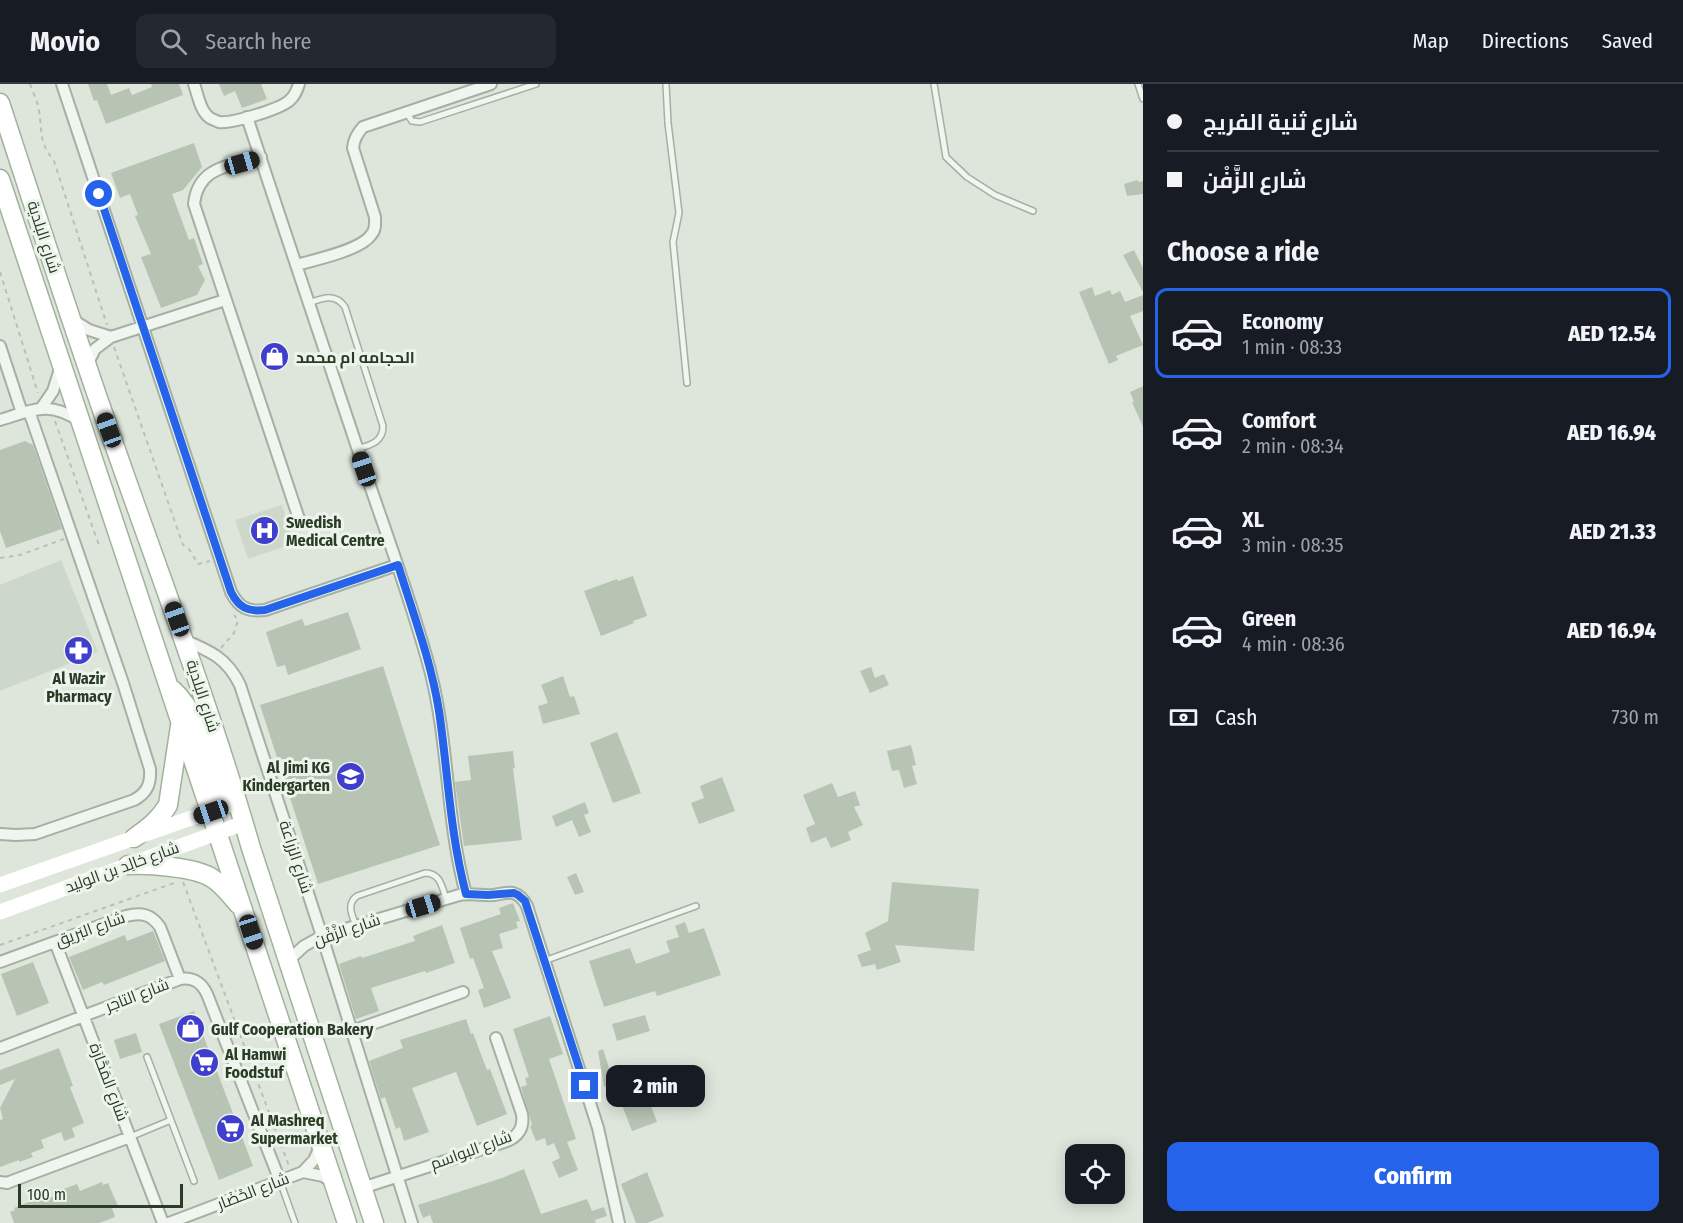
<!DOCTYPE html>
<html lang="en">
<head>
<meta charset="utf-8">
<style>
  body { margin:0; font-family:"Fira Sans Condensed",Cairo,sans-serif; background:#242831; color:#f1f3f6; height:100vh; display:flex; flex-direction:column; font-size:22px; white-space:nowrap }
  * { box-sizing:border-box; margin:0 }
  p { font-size:20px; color:#9ea1a6 }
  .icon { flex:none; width:33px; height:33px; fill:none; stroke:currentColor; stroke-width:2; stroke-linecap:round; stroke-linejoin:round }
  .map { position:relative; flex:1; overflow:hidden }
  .drawer { display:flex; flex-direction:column; background:#171b24; width:540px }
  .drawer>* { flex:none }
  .hud { display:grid; align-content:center; height:132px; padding:0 24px; background:#171b24 }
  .fabs { position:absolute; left:1065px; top:1060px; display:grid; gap:12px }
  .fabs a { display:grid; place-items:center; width:60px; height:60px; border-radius:12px; background:#171b24; box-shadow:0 3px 15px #0003; font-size:30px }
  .scale { position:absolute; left:18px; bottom:15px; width:165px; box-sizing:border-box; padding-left:6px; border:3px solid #2a3c26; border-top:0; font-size:16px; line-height:21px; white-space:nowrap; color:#2a3c26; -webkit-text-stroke:4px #edf4eb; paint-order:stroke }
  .end { position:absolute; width:27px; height:27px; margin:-14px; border:8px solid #2563eb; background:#fff; box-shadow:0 0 0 3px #fff }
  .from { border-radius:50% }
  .bubble { position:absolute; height:42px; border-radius:12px; background:#171b24; box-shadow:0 3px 15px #0003; font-size:20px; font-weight:800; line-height:42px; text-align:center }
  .car { position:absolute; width:18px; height:36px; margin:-18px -9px; border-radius:8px; box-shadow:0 0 4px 2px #0007; background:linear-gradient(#222 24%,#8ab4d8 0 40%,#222 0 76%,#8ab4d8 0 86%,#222 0) }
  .hud b { display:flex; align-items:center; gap:21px; height:57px; font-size:22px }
  .hud b+b { border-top:2px solid #363941 }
  .hud i { width:15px; height:15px; background:#f1f3f6 }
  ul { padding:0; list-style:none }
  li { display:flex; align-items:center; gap:18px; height:90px; margin:0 12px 9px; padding:0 12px; border:3px solid transparent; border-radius:12px }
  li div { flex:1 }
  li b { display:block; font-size:22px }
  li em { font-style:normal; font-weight:800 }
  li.selected { border-color:#2563eb }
  li>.icon { width:54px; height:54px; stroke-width:1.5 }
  h2 { padding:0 24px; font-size:27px; line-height:72px }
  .pay { display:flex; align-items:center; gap:15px; height:66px; padding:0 24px; font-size:22px }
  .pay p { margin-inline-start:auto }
  .primary-button { display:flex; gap:12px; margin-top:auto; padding:12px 24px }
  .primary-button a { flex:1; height:69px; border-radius:12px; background:#2563eb; color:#fff; font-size:24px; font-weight:800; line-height:69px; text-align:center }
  header { display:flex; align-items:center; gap:36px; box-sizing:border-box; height:84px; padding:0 30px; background:#171b24; border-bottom:2px solid #363941 }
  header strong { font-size:28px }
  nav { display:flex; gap:33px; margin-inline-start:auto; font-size:21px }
  .search { width:420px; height:54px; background:#242831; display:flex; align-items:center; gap:15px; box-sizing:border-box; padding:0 21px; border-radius:12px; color:#9ea1a6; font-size:22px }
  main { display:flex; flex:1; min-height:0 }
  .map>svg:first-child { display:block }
  .built { fill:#cdd8ca }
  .building { fill:#b7c3b3 }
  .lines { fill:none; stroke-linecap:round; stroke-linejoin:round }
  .lane-casing { stroke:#a4b0a2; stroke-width:8 }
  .street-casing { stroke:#a4b0a2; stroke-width:14 }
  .primary-casing { stroke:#a1b29b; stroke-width:21 }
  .path { stroke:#b9c1b7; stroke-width:2; stroke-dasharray:4.5 4.5; stroke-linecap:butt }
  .lane { stroke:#f0f5ef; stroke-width:5 }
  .street { stroke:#f0f5ef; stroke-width:10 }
  .secondary { stroke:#fff; stroke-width:15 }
  .primary { stroke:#fff; stroke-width:18 }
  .route { stroke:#2563eb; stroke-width:8 }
  .labels { text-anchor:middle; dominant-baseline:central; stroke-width:6; stroke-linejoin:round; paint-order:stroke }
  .street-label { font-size:16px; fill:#2a3c26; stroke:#edf4eb }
  .poi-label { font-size:16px; font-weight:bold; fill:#2a3c26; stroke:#edf4eb; text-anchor:start }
</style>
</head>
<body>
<header>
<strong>Movio</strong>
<div class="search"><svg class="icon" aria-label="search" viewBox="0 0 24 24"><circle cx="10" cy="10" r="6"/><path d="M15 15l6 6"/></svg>Search here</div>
<nav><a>Map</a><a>Directions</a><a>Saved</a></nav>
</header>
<main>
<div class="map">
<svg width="1143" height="1139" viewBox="0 0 1143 1139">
  <rect width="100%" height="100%" fill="#dee6dc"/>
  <path class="built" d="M282,421L295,459L248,475L235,436Z
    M61,476L98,568L0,607V501Z"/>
  <path class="building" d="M88,0H107L111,11L129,4L132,11L152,3L151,0H179L183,11L106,40L97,16L94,17Z
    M219,0H261L267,15L242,24L235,7L224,12Z
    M194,59L202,83L183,106L172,110L189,156L194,154L203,180L198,182L205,196L197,211L161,224L141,173L151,170L135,132L138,131L130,110L120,114L111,89Z
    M1138,96V98L1143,97V110L1127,112L1124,100Z
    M1134,166L1143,184V208L1123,171Z
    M1092,203L1095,212L1110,206L1112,211L1120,207L1125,218L1143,211V227L1130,232L1143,261L1116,272L1118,276L1109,280L1079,208Z
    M1143,302V343L1132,318H1134L1130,308Z
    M25,357L33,361L62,445L6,464L0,447V366Z
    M633,492L647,532L633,537L634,539L601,552L584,507L617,495L618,497Z
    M348,528L361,565L288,591L285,581L277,583L266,548L302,535L305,542Z
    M383,582L440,761L318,800L260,621Z
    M871,583L875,594L884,590L889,601L870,609L860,587Z
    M563,592L570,613L574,612L580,630L543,640L538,622L548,619L541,601Z
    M617,648L641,709L613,719L590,659Z
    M911,661L916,681L912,682L917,700L904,704L899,686L892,687L887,667Z
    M513,667L515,684H513L522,756L464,762L455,698L471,696L468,672Z
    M722,693L735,727L699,740L691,719L704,714L700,702Z
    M832,699L838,713L855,707L860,721L854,723L863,741L848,748L851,756L831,764L826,753L811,759L806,744L815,740L803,711Z
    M585,718L589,729L584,731L591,748L579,753L572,736L556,743L552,732Z
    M576,789L584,808L575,811L567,793Z
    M892,798L979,805L974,867L895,861L901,878L877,886L875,880L862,883L857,871L871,866L865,849L888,837Z
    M513,819L520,837L516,838L518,844L499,850L503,864L492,867L511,914L484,924L478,906L484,904L473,874L470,875L460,844L501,830L499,824Z
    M685,838L689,849L704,844L721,891L657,912L655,907L604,923L589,877L630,864L636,880L670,868L666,857L679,853L675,842Z
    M442,841L455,879L426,889L425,887L371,904L379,927L356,935L339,880L361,872L362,874L415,857L413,852Z
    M153,847L165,877L104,901L102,898L83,906L69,873L125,851L127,857Z
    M33,878L49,919L17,932L1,890Z
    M194,927L253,1082L219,1096L159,940Z
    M645,931L650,947L617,957L612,940Z
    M550,932L563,970L549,975L576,1055L567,1058L578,1086L559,1094L552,1078L560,1074L554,1059L547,1062L545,1054L536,1057L530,1042L532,1041L521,1003L527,1001L525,994L529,993L513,945Z
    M466,935L471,950L473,949L487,986L490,985L507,1030L477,1042L456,988L412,1004L429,1048L404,1057L400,1043L396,1045L385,1013L381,1015L369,977L403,964L400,956Z
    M136,949L142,968L120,975L114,956Z
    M59,964L73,1002L70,1003L84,1039L72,1044L75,1053L64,1057L61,1048L41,1056L44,1064L31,1069L33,1073L19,1078V1076L0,1083V1036L3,1035L0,1024L15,995L0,1001V986Z
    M603,965L610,987L613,1001L604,1003L598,967Z
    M645,1006L657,1038L632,1047L620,1016Z
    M524,1085L541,1130L587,1115L592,1127L604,1123L607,1132L595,1136L596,1139H433L430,1131L423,1134L418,1121L502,1094Z
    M647,1088L664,1132L647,1139H636L621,1100Z
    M102,1098L103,1101L108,1099L114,1113L118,1122L112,1124L115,1133L99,1139H14L10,1128L15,1126L14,1124L41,1113L42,1117L62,1109L61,1106L77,1100L80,1107Z"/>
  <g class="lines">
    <defs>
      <path id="lane" d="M666,0L668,39L679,129L673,158L687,299
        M934,0L946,73L967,93L995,111L1033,127
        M1138,0L1143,15
        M406,28L412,37L420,38L536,0
        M309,219C323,214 335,209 345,223L383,342C383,358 371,361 357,365
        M356,842C352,831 346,820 357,812L425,789C440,789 442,802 446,815
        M544,877L696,822
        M147,973L194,1097
        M130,1053L171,1036
        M280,1097L295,1139"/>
      <path id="street" d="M62,0L231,508C239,524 248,528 265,526L397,481
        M194,0C198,11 200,27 210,34C211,35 217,37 219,38C231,40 281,25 290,16C295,12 297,6 299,0
        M247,33C284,144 320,255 358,366C382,439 410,511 430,586C449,659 446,737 466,810
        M261,73C230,82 198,82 194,120L300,438
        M296,181C315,176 361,166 371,151C376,146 375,140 375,133L353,64C354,55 357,50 363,43L491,0
        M73,236L89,246L111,253
        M0,262L22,329
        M87,281L95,265L111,253L225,216
        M42,323L53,307L60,285
        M0,336C33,326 49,316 81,338
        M184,556C210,567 227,574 240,601L322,852L412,1139
        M0,750L16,751L35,750L134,716C147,709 151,700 150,685L123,599L29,327
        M55,858L163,1139
        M288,877L304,862L322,852L456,812C469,808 481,812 494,811C501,810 507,808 513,809C520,811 524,816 527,822L598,1044L619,1139
        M0,878L126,832C141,828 151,830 160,843L180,895
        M352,947L463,908
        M0,964L180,895C193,893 201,898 207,910L280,1097
        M303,1088L323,1092L333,1099
        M0,1098L7,1099L12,1097L130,1053
        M362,1104L507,1057C519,1052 524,1043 522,1030L496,954
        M169,1139L303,1088L314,1076L321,1061"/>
      <path id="primary" d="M0,19C29,107 57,195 87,282C141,443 204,601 251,764L374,1139
        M0,95L347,1139
        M173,606C200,631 207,673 219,707L222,710L229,711L232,709L234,705
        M134,754C148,744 159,736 168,721L180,642
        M128,781C149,780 195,783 212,794C223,801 231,812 239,821"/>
    </defs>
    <use href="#lane" class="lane-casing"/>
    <use href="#street" class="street-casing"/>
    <use href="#primary" class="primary-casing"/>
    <path class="path" d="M30,0C33,9 38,18 39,27C43,51 38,56 54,77L107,241
      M0,188L38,309
      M114,263L183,461L189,465L198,480L210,477
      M55,337L100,464
      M0,474L20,471L64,455
      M221,564L234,549L238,536L234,531
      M183,798L289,1082
      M0,861L174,799"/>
    <use href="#lane" class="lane"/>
    <use href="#street" class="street"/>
    <path class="secondary" d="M0,801L237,718
      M0,828L244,739"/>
    <use href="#primary" class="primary"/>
  </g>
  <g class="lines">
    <path class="route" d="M99,110L231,508C239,524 248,528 265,526L398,481C413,529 431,577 439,627C448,688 450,750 466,810L488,811L514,809L518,811L525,817L585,1002"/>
  </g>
  <defs>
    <symbol id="shop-disc" viewBox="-11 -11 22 22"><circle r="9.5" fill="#403fcd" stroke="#edf4eb"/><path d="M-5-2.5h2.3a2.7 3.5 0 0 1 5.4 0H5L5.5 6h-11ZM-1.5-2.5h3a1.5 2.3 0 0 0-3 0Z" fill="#fff"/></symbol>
    <symbol id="hospital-disc" viewBox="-11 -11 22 22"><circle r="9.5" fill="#403fcd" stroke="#edf4eb"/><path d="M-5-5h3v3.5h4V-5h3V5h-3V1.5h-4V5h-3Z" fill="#fff"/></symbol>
    <symbol id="pharmacy-disc" viewBox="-11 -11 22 22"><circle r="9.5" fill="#403fcd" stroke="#edf4eb"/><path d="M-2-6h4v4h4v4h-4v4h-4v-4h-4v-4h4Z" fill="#fff"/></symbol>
    <symbol id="school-disc" viewBox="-11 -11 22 22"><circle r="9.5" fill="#403fcd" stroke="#edf4eb"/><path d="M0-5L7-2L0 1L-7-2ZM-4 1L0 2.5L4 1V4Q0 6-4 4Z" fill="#fff"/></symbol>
    <symbol id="supermarket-disc" viewBox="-11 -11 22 22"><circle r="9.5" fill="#403fcd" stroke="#edf4eb"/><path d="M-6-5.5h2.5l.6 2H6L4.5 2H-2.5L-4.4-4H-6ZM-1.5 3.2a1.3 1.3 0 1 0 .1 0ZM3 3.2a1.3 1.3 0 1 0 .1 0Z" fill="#fff"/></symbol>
  </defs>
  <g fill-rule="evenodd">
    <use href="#shop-disc" x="258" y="256" width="33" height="33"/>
    <use href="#hospital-disc" x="248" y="430" width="33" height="33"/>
    <use href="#pharmacy-disc" x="62" y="550" width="33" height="33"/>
    <use href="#school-disc" x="334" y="676" width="33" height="33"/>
    <use href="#shop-disc" x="174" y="928" width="33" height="33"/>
    <use href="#supermarket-disc" x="188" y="962" width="33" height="33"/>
    <use href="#supermarket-disc" x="214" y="1028" width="33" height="33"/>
  </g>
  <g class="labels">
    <g class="street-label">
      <text transform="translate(44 153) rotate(72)">شارع البلدية</text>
      <text transform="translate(203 612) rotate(72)">شارع البلدية</text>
      <text transform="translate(296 773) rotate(72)">شارع الزراعة</text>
      <text transform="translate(122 783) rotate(-20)">شارع خالِد بن الوليد</text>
      <text transform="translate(90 845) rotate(-20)">شارع البَريق</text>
      <text transform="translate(347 846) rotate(-19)">شارع الزَّفْن</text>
      <text transform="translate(137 911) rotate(-21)">شارع التاجر</text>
      <text transform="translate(109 998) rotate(69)">شارع المَحَّارَة</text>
      <text transform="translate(471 1066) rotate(-20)">شارع البواسم</text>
      <text transform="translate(253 1107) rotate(-21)">شارع الحْضَار</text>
    </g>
    <g class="poi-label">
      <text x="296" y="273">الحجامه ام محمد</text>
      <text x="286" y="438">Swedish<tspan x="286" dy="18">Medical Centre</tspan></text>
      <text x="79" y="594" text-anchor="middle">Al Wazir<tspan x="79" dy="18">Pharmacy</tspan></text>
      <text x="330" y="683" text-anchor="end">Al Jimi KG<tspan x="330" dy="18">Kindergarten</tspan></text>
      <text x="211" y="945">Gulf Cooperation Bakery</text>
      <text x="225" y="970">Al Hamwi<tspan x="225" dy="18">Foodstuf</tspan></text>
      <text x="251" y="1036">Al Mashreq<tspan x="251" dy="18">Supermarket</tspan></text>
    </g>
  </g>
</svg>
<div class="fabs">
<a><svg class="icon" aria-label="locate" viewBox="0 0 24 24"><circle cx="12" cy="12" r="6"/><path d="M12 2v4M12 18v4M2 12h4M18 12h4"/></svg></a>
</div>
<div class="scale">100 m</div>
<i class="end from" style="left:99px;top:110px"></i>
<i class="end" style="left:585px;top:1002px"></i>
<div class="bubble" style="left:606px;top:981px;width:99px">2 min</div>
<i class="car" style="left:242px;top:79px;rotate:74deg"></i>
<i class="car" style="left:109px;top:346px;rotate:340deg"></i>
<i class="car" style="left:364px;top:385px;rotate:341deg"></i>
<i class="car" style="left:177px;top:535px;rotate:340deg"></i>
<i class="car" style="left:211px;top:728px;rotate:251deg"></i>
<i class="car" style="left:423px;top:822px;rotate:73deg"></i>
<i class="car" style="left:251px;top:848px;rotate:162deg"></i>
</div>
<section class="drawer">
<div class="hud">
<b><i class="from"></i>شارع ثنية الفريج</b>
<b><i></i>شارع الزَّفْن</b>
</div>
<h2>Choose a ride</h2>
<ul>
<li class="selected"><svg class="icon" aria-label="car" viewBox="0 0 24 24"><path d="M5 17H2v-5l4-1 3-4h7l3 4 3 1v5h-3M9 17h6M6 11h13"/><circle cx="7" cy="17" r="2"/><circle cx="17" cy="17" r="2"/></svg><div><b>Economy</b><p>1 min · 08:33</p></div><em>AED 12.54</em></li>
<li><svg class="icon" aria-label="car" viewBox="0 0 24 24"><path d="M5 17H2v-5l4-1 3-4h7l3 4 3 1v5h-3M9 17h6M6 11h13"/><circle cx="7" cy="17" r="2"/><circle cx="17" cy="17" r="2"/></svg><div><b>Comfort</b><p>2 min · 08:34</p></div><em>AED 16.94</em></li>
<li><svg class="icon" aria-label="car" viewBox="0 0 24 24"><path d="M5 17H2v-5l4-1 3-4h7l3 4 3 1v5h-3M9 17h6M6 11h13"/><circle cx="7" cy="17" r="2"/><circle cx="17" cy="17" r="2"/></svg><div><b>XL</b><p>3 min · 08:35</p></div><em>AED 21.33</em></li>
<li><svg class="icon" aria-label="car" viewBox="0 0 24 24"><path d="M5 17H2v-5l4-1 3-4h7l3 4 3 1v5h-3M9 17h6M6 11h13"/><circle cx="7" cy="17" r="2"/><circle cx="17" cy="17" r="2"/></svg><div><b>Green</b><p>4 min · 08:36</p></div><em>AED 16.94</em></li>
</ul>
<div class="pay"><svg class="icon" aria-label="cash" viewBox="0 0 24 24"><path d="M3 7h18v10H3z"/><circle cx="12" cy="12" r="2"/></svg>Cash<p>730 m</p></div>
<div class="primary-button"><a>Confirm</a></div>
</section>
</main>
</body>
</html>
